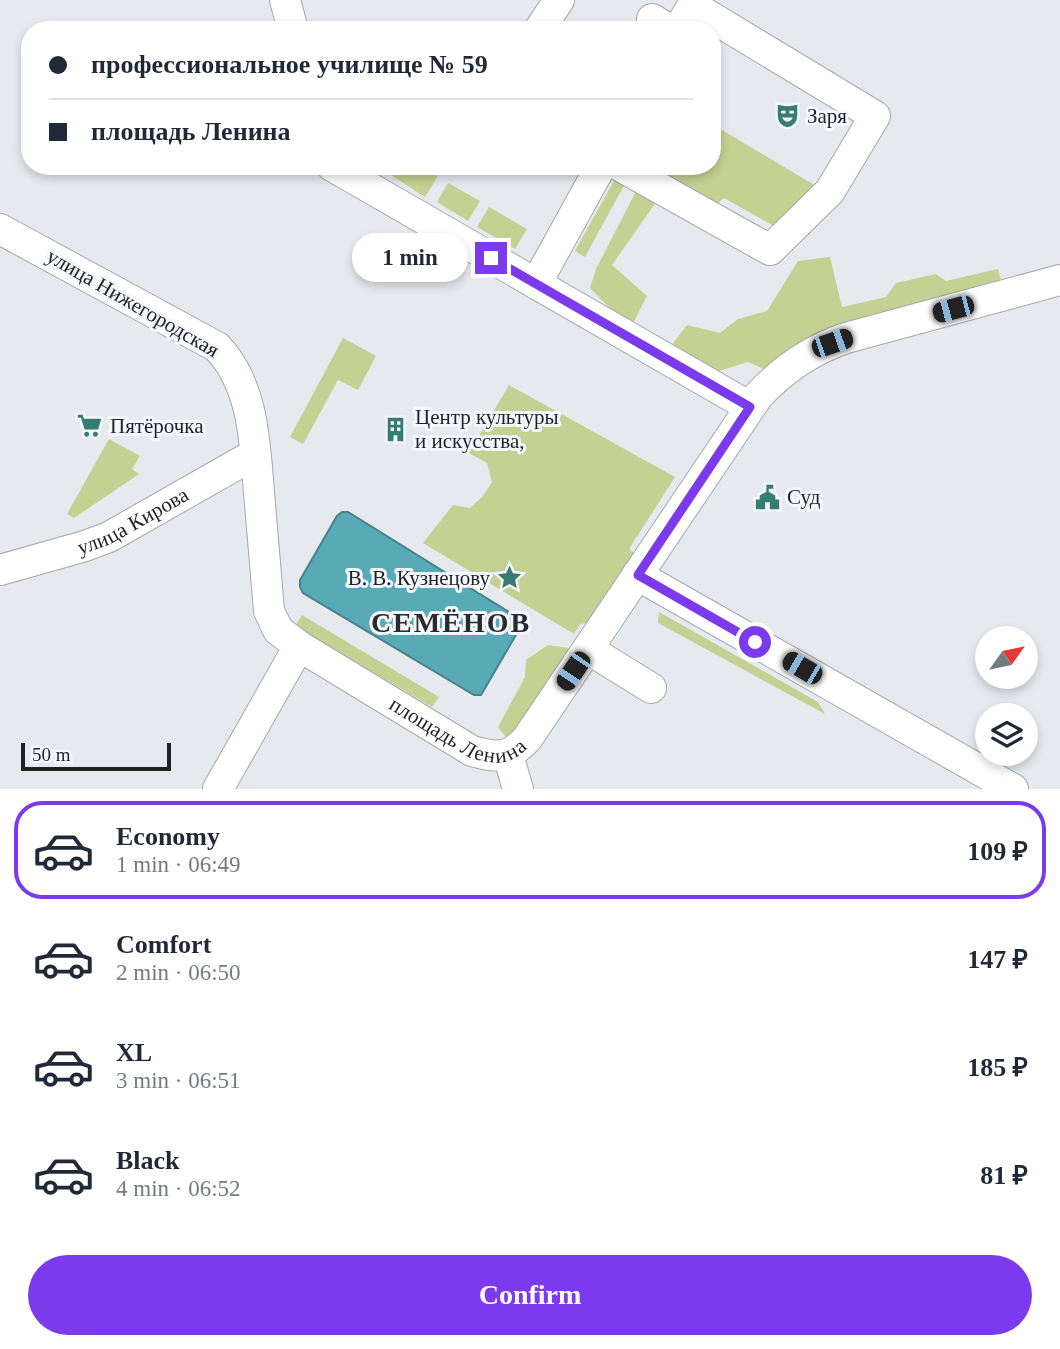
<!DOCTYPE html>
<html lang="en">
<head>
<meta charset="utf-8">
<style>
  body { margin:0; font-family:"Times New Roman",serif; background:#f6f6f7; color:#1f2937; height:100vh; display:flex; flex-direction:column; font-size:26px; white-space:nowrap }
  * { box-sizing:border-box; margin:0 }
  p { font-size:23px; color:#747a83 }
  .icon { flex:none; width:38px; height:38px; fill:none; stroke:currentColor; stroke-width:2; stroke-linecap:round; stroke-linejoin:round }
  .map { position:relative; height:789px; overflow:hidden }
  .side { display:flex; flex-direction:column; background:#fff; flex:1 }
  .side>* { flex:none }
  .top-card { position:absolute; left:21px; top:21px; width:700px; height:154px; border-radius:28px; box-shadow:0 4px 10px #0003; display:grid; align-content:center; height:154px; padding:0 28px; background:#fff }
  .needle { width:46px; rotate:57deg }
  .buttons { position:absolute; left:975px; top:626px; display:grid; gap:14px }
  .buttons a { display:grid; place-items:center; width:63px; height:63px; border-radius:50%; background:#fff; box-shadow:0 4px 10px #0003; font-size:35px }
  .scale { position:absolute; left:21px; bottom:18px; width:150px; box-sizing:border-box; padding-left:7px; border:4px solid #1f2122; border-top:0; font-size:19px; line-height:24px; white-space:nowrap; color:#1f2122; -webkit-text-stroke:5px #f4f7fb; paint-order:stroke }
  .end { position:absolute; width:32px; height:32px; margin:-16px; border:9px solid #7c3aed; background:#fff; box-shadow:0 0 0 4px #fff }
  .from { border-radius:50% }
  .bubble { position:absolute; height:49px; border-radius:24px; background:#fff; box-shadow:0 4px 10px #0003; font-size:23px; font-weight:800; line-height:49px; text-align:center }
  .car { position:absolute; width:21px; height:42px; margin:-21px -10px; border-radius:9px; box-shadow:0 0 5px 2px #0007; background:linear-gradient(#222 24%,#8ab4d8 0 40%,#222 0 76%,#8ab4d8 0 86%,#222 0) }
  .top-card b { display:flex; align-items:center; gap:24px; height:66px; font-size:26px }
  .top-card b+b { border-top:2px solid #e0e1e3 }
  .top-card i { width:18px; height:18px; background:#1f2937 }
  ul { padding:12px 0 0; list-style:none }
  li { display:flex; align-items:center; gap:21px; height:98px; margin:0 14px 10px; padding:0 14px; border:4px solid transparent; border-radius:28px }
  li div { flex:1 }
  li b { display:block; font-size:26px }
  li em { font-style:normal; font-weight:800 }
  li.selected { border-color:#7c3aed }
  li>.icon { width:63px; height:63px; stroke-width:1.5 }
  .cta { display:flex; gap:14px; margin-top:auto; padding:14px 28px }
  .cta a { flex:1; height:80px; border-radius:42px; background:#7c3aed; color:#fff; font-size:28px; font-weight:800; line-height:80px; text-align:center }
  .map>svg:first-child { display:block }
  .green { fill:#c5d093 }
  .water { fill:#59aab7; stroke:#48818a; stroke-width:2 }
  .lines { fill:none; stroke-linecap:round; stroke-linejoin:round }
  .minor-casing { stroke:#a4a7ab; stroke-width:32 }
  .minor { stroke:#fff; stroke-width:30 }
  .route { stroke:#7c3aed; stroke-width:9 }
  .labels { text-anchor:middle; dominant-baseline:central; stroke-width:6; stroke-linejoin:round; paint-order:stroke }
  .poi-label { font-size:21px; fill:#1f2122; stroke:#f4f7fb; text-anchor:start }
  .street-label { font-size:21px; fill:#1f2122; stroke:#f4f7fb }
  .district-label { font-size:28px; font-weight:bold; letter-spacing:2px; fill:#282b2e; stroke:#f4f7fb }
</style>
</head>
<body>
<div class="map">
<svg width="1060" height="789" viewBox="0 0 1060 789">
  <rect width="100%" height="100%" fill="#e6eaee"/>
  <path class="green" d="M712,124L821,189L799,240L724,198L697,220L657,201L612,265L647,296L630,329L590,288L596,269L649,166H712Z
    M389,166H423L438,176L425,197L386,172Z
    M616,177L626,182L585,257L575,251Z
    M448,183L480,201L468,221L437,202Z
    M489,207L527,229L515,249L477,227Z
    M830,257L842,307L886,297L896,283L936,274L946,281L998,269L1001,280L957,314L764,369L748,362L709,374L668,350L687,325L720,333L738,319L767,311L798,261Z
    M343,338L376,356L358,390L338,380L303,444L290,437Z
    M509,385L675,477L629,549L636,554L590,623L580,624L574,634L423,543L453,505L470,508L483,496L492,482L487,463L469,453Z
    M109,439L140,456L132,469L139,474L74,518L67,514Z
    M659,612L818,702L825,714L658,623Z
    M302,615L439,697L432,707L295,626Z
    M548,645L575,649L509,741L498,727L525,677L526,660Z"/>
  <path class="water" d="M342,512H348L517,617L520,628L481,695H474L303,593L300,587V580L337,516Z"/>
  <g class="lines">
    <defs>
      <g id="minor">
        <path d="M285,0L293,30"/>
        <path d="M652,19L670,30"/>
        <path d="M539,30L559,0"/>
        <path d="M678,30L696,0"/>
        <path d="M332,166L750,407"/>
        <path d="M620,166L770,250L830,191L875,116L693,6"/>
        <path id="s1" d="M0,229L217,347C256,387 255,451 260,504C263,540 266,575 269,611L278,630L299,646L472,751C498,758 508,759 527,739L758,396C783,369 811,350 846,338L1060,280"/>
        <path d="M536,284L601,166"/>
        <path id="s2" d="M0,570L85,546L109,537L255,454"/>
        <path d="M637,575L1013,789"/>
        <path d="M588,649L651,688"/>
        <path d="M508,755L518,789"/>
        <path d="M218,789L299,646"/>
      </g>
    </defs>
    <use href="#minor" class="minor-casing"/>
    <use href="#minor" class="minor"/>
  </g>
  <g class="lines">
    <path class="route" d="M491,258L750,407L638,575L755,642"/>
  </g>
  <defs>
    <symbol id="theatre-bare" viewBox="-9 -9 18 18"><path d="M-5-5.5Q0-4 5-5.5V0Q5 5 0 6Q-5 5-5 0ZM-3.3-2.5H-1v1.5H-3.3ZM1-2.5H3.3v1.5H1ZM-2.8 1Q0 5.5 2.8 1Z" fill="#367c72" stroke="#f4f7fb" stroke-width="2.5" paint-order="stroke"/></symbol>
    <symbol id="supermarket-bare" viewBox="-9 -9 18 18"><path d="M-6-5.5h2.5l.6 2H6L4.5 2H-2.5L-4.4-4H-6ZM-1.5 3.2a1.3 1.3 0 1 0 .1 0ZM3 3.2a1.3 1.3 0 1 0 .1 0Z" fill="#367c72" stroke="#f4f7fb" stroke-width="2.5" paint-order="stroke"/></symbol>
    <symbol id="building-bare" viewBox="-9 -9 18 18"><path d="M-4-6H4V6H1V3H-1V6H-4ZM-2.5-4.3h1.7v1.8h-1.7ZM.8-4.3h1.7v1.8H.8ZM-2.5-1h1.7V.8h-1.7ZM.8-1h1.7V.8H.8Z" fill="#367c72" stroke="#f4f7fb" stroke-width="2.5" paint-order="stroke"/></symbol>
    <symbol id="civic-bare" viewBox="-9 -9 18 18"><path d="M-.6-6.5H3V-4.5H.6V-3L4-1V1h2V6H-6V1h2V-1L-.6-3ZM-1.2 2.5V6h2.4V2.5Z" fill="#367c72" stroke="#f4f7fb" stroke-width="2.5" paint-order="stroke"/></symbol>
    <symbol id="sight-bare" viewBox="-9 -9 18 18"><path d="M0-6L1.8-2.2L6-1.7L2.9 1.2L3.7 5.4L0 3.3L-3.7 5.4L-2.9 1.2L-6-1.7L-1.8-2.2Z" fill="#367c72" stroke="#f4f7fb" stroke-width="2.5" paint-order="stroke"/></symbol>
  </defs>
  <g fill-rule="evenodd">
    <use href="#theatre-bare" x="770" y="98" width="35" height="35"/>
    <use href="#supermarket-bare" x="72" y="408" width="35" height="35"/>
    <use href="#building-bare" x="378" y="412" width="35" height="35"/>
    <use href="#civic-bare" x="750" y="480" width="35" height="35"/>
    <use href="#sight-bare" x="492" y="560" width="35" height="35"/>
  </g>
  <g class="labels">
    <g class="poi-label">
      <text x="807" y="116">Заря</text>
      <text x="415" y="417">Центр культуры<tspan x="415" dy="24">и искусства,</tspan></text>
      <text x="110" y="426">Пятёрочка</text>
      <text x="787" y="497">Суд</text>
      <text x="490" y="578" text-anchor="end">В. В. Кузнецову</text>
    </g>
    <g class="street-label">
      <text transform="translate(133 303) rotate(30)">улица Нижегородская</text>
      <text stroke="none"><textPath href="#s2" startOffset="142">улица Кирова</textPath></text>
      <text stroke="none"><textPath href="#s1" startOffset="751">площадь Ленина</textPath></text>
    </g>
    <g class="district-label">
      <text x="451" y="622">СЕМЁНОВ</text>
    </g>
  </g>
</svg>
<div class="buttons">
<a><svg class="needle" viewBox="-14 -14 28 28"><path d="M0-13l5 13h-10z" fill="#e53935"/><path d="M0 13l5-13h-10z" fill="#747a83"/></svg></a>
<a><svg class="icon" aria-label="layers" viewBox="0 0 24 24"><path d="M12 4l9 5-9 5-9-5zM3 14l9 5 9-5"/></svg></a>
</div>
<div class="scale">50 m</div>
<i class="end from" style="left:755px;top:642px"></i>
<i class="end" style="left:491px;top:258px"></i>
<div class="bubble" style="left:352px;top:233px;width:116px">1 min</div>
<i class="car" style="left:953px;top:309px;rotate:255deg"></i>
<i class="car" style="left:832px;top:343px;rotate:71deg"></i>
<i class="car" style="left:802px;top:668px;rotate:300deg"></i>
<i class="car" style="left:573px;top:671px;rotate:214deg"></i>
<div class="top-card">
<b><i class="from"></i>профессиональное училище № 59</b>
<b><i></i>площадь Ленина</b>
</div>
</div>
<section class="side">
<ul>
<li class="selected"><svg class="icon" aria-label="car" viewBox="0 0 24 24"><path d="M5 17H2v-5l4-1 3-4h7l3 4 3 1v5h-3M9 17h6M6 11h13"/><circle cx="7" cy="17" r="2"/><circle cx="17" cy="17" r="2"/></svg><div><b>Economy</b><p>1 min · 06:49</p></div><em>109 ₽</em></li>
<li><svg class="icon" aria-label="car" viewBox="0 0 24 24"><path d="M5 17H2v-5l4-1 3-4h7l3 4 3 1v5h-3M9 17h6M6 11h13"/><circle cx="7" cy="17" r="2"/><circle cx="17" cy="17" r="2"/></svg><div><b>Comfort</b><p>2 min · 06:50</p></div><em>147 ₽</em></li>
<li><svg class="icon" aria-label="car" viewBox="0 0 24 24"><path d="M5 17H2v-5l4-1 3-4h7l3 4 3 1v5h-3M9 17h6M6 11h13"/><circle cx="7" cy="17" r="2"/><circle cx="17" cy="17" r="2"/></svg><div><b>XL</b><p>3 min · 06:51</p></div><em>185 ₽</em></li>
<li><svg class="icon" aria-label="car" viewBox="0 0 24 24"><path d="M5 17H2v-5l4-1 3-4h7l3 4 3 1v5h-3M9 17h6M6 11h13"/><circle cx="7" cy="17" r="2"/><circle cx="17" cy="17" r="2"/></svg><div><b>Black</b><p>4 min · 06:52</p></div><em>81 ₽</em></li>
</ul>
<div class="cta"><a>Confirm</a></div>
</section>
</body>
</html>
